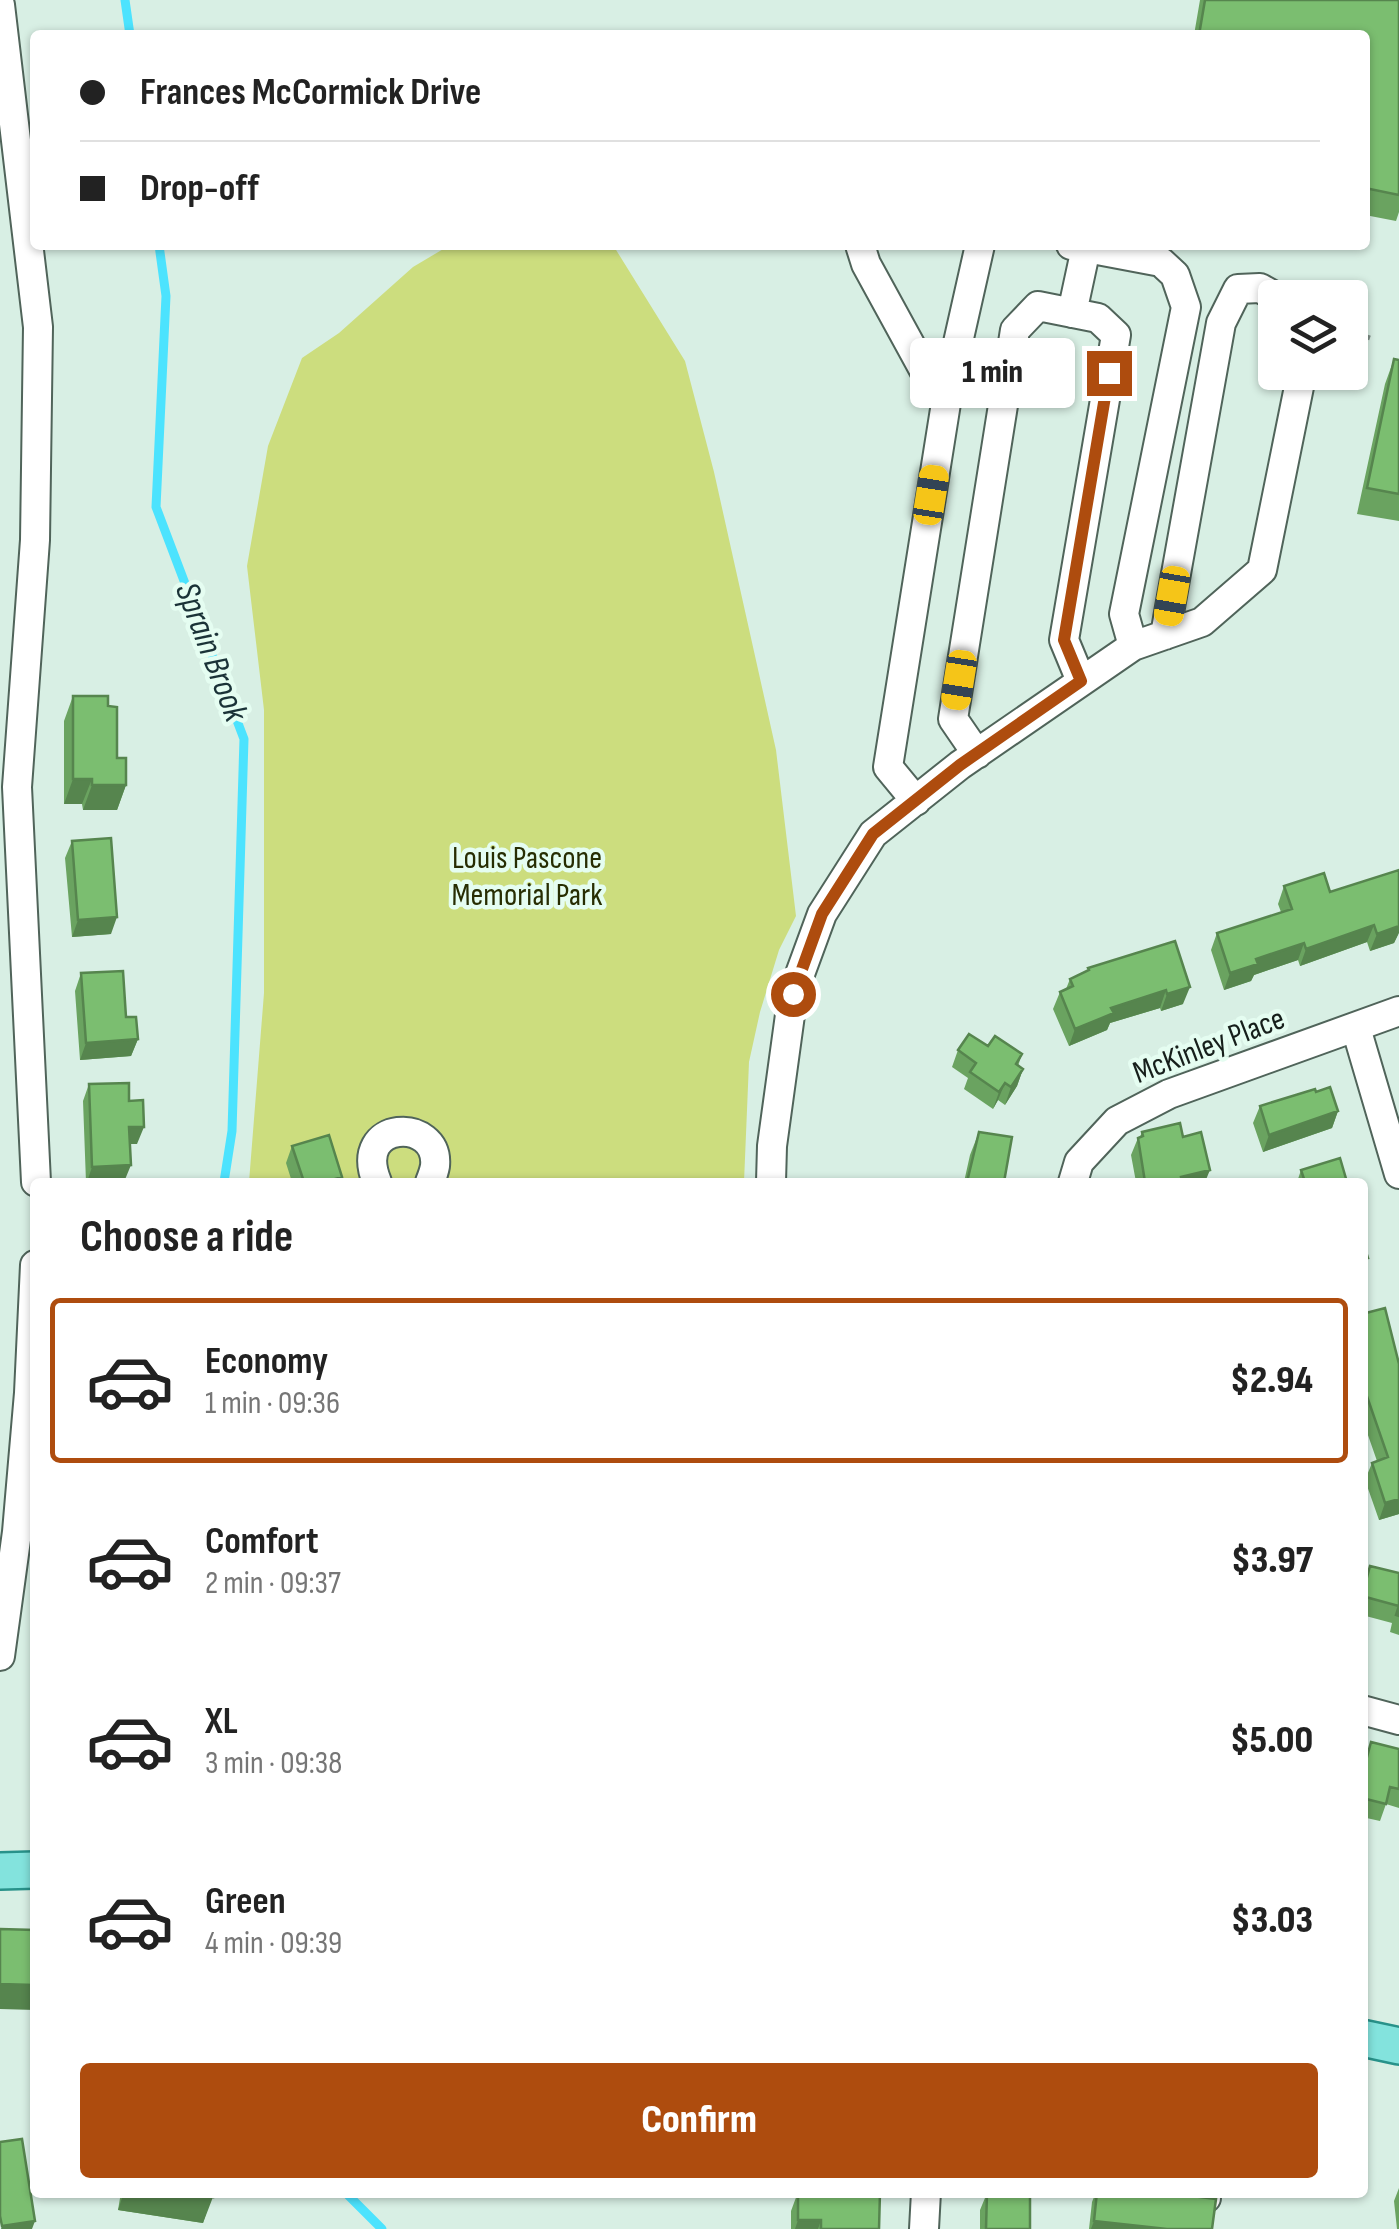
<!DOCTYPE html>
<html lang="en">
<head>
<meta charset="utf-8">
<style>
  body { margin:0; font-family:"Sofia Sans Condensed",sans-serif; background:#f6f6f6; color:#222; height:100vh; display:flex; flex-direction:column; font-size:38px; white-space:nowrap }
  * { box-sizing:border-box; margin:0 }
  p { font-size:32px; color:#767676 }
  .icon { flex:none; width:55px; height:55px; fill:none; stroke:currentColor; stroke-width:2; stroke-linecap:round; stroke-linejoin:round }
  .map { position:relative; flex:1; overflow:hidden }
  .panel { position:absolute; left:30px; top:1178px; width:1338px; height:1020px; display:flex; flex-direction:column; background:#fff; border-radius:10px; box-shadow:0 2px 8px #0004 }
  .panel>* { flex:none }
  .hud { position:absolute; left:30px; top:30px; width:1340px; height:220px; border-radius:10px; box-shadow:0 2px 8px #0004; display:grid; align-content:center; height:220px; padding:0 50px; background:#fff }
  .tools { position:absolute; left:1258px; top:280px; display:grid; gap:20px }
  .tools a { display:grid; place-items:center; width:110px; height:110px; border-radius:10px; background:#fff; box-shadow:0 2px 8px #0004; font-size:50px }
  .end { position:absolute; width:45px; height:45px; margin:-22px; border:12px solid #ae4c0e; background:#fff; box-shadow:0 0 0 5px #fff }
  .from { border-radius:50% }
  .bubble { position:absolute; height:70px; border-radius:10px; background:#fff; box-shadow:0 2px 8px #0004; font-size:32px; font-weight:800; line-height:70px; text-align:center }
  .car { position:absolute; width:30px; height:60px; margin:-30px -15px; border-radius:12px; box-shadow:0 0 8px 2px #0007; background:linear-gradient(#f5c518 24%,#345 0 40%,#f5c518 0 76%,#345 0 86%,#f5c518 0) }
  .hud b { display:flex; align-items:center; gap:35px; height:95px; font-size:38px }
  .hud b+b { border-top:2px solid #e0e0e0 }
  .hud i { width:25px; height:25px; background:#222 }
  ul { padding:0; list-style:none }
  li { display:flex; align-items:center; gap:30px; height:165px; margin:0 20px 15px; padding:0 30px; border:5px solid transparent; border-radius:10px }
  li div { flex:1 }
  li b { display:block; font-size:38px }
  li em { font-style:normal; font-weight:800 }
  li.current { border-color:#ae4c0e }
  li>.icon { width:90px; height:90px; stroke-width:1.5 }
  h2 { padding:0 50px; font-size:45px; line-height:120px }
  .button { display:flex; gap:20px; margin-top:auto; padding:20px 50px }
  .button a { flex:1; height:115px; border-radius:10px; background:#ae4c0e; color:#fff; font-size:40px; font-weight:800; line-height:115px; text-align:center }
  .map>svg:first-child { display:block }
  .green { fill:#ccdd7e }
  .lines { fill:none; stroke-linecap:round; stroke-linejoin:round }
  .stream { stroke:#4ce3fe; stroke-width:9 }
  .minor-casing { stroke:#50645a; stroke-width:32 }
  .major-casing { stroke:#28928a; stroke-width:40 }
  .path { stroke:#7d8e86; stroke-width:5; stroke-dasharray:5 5; stroke-linecap:butt }
  .minor { stroke:#fff; stroke-width:28 }
  .major { stroke:#83e3dd; stroke-width:35 }
  .wall { fill:#6aa360 }
  .shaded-wall { fill:#56854e }
  .building { fill:#7bbe70; stroke:#56854e; stroke-width:2.5 }
  .route { stroke:#ae4c0e; stroke-width:12 }
  .labels { text-anchor:middle; dominant-baseline:central; stroke-width:9; stroke-linejoin:round; paint-order:stroke }
  .park-label { font-size:32px; fill:#272d02; stroke:#e5fdf1 }
  .street-label { font-size:32px; fill:#161f1b; stroke:#e5fdf1 }
  .water-label { font-size:35px; font-style:italic; fill:#1a3237; stroke:#e5fdf1 }
</style>
</head>
<body>
<div class="map">
<svg width="1399" height="2229" viewBox="0 0 1399 2229">
  <rect width="100%" height="100%" fill="#d8efe4"/>
  <path class="green" d="M450,245H613L685,361L714,472L776,750L796,916L779,950L760,1012L749,1062L744,1182H249L264,993V710L247,566L268,446L302,358L339,333L413,267Z"/>
  <g class="lines">
    <path class="stream" d="M125,0L130,35
      M159,245L166,296L156,507L244,739L232,1131L224,1182
      M345,2192L382,2229"/>
    <defs>
      <path id="minor" d="M0,5L38,327L35,540L17,787L36,1182
        M860,245L866,264L924,370L950,378
        M1071,245L1161,262L1175,275L1186,307L1124,614L1133,646
        M1072,313L1086,248
        M1165,635L1221,323L1238,289L1260,288L1278,298
        M977,754L953,719L1015,330L1038,306L1098,318L1116,335L1064,640L1081,681
        M916,801L888,767L950,378L980,245
        M1356,1028L1399,1174
        M377,1182C351,1119 440,1117 435,1166C434,1172 432,1177 430,1182
        M771,1182L772,1146L793,993L822,914L873,834L960,765L1133,646L1202,622L1262,570L1302,372
        M1073,1182L1079,1162L1117,1121L1169,1094L1399,1011
        M0,1656L17,1532L29,1393L35,1265
        M1362,1710L1399,1720
        M1206,2198V2192
        M924,2229L926,2192"/>
      <path id="major" d="M0,1871L35,1870
        M1362,2038L1399,2046"/>
    </defs>
    <use href="#minor" class="minor-casing"/>
    <use href="#major" class="major-casing"/>
    <path class="path" d="M1358,334L1370,338"/>
    <use href="#minor" class="minor"/>
    <use href="#major" class="major"/>
  </g>
  <path class="wall" d="M1200,0H1399V212L1396,221L1365,215V35H1194Z
    M1394,359L1399,360V521L1357,514L1385,384Z
    M73,696L108,706L117,758L126,785L117,810H83L82,804H64V721Z
    M72,841L111,934L72,937L65,858Z
    M1284,886L1330,892L1398,934L1394,943L1370,951L1367,942L1300,966L1298,960L1254,975L1251,981L1224,990L1211,950L1217,933L1281,912L1278,904Z
    M1175,941L1183,1004L1161,1011L1160,1008L1110,1023L1107,1030L1069,1046L1053,1009L1060,992L1066,989L1070,979L1088,971V968Z
    M81,973L126,1017L138,1039L131,1056L80,1060L75,991Z
    M988,1046L1022,1054L1018,1066L1023,1069L1017,1086L1005,1105L998,1100L993,1109L964,1089L968,1078L952,1067L958,1050Z
    M89,1084L129,1101L137,1144H130L124,1182H86L83,1101Z
    M1316,1092L1338,1111L1332,1128L1263,1152L1253,1123L1260,1106Z
    M979,1132L1004,1182H964L970,1155Z
    M1142,1132L1183,1137L1205,1182H1136L1131,1155L1138,1138L1140,1137Z
    M292,1146L340,1182H292L286,1163Z
    M1301,1170L1347,1182H1297Z
    M1362,1314L1399,1514L1379,1520L1365,1480L1372,1463L1377,1461L1362,1418Z
    M1370,1566L1399,1573V1635L1390,1632L1392,1623L1362,1615V1587Z
    M1371,1742L1399,1749V1808L1386,1804L1380,1821L1362,1817V1768Z
    M1399,2188V2229H1397L1394,2201Z
    M121,2192H213L203,2223L118,2210Z
    M798,2192L879,2229H791V2211Z
    M1096,2192H1160L1212,2229H1089L1092,2202Z
    M987,2193L1030,2229H980V2210Z"/>
  <path class="shaded-wall" d="M73,779H92L82,804H64Z
    M92,785H126L117,810H83Z
    M117,917L111,934L72,937L78,920Z
    M1399,918V933L1394,943L1370,951L1377,934Z
    M1374,925L1367,942L1300,966L1306,949Z
    M1304,943L1298,960L1254,975L1251,981L1224,990L1230,973L1256,959Z
    M1190,987L1183,1004L1161,1011L1167,994Z
    M1166,990L1160,1008L1110,1023L1107,1030L1069,1046L1075,1029L1111,1008Z
    M138,1039L131,1056L80,1060L86,1043Z
    M1023,1069L1017,1086L1005,1105L1011,1087Z
    M1005,1083L998,1100L993,1109L999,1092Z
    M1338,1111L1332,1128L1263,1152L1269,1135Z
    M129,1127H144L137,1144H123Z
    M131,1165L124,1182H87L92,1167Z
    M1210,1170L1205,1182H1179L1181,1177Z
    M1399,1499V1514L1379,1520L1385,1503Z
    M0,1984L35,1985V2010L0,2009Z
    M124,2192H180L213,2197L203,2223L118,2210Z
    M798,2220H821L818,2229H795Z
    M35,2221L32,2229H1L2,2226Z
    M1094,2221L1167,2229H1091Z"/>
  <path class="building" d="M1205,0H1399V195L1365,188V35H1199Z
    M1394,359L1399,360V494L1367,488Z
    M73,696H108V706L117,707V758H126V785H92V779H73Z
    M111,838L117,917L78,920L72,841Z
    M1399,870V926L1377,934L1374,925L1306,949L1304,943L1256,959L1258,964L1230,973L1217,933L1292,909L1284,886L1324,873L1330,892Z
    M1175,941L1190,987L1167,994L1166,990L1111,1008L1114,1013L1075,1029L1060,992L1073,986L1070,979L1089,970L1088,968Z
    M123,971L126,1017H136L138,1039L86,1043L81,973Z
    M969,1034L988,1046L995,1036L1022,1054L1016,1064L1023,1069L1011,1087L1005,1083L999,1092L970,1072L976,1063L958,1050Z
    M129,1083V1101L143,1100L144,1127H129L131,1165L92,1167L89,1084Z
    M1330,1087L1338,1111L1269,1135L1260,1106L1315,1089L1316,1092Z
    M1180,1123L1183,1137L1201,1132L1210,1170L1181,1177L1182,1182H1145L1138,1138L1143,1136L1142,1132Z
    M979,1132L1012,1137L1004,1182H967Z
    M329,1135L342,1177L325,1182H304L292,1146Z
    M1340,1158L1347,1182H1305L1301,1170Z
    M1362,1239L1368,1258L1362,1259Z
    M1385,1308L1399,1364V1499L1385,1503L1372,1463L1388,1457L1362,1382V1314Z
    M1370,1566L1399,1573V1616L1396,1615L1399,1606L1362,1596Z
    M1371,1742L1399,1749V1789L1390,1787L1386,1804L1362,1798V1776Z
    M0,1929L35,1930V1985L0,1984Z
    M22,2139L35,2221L2,2226L0,2216V2142Z
    M180,2192H213V2197Z
    M798,2192H880L879,2229H821V2220H798Z
    M1026,2192L1030,2194V2229H986L987,2193Z
    M1097,2192H1160L1216,2199L1212,2229H1167L1094,2221Z"/>
  <g class="lines">
    <path class="route" d="M793,994L822,914L873,834L960,765L1081,681L1064,640L1109,373"/>
  </g>
  <g class="labels">
    <g class="park-label">
      <text x="527" y="858">Louis Pascone<tspan x="527" dy="37">Memorial Park</tspan></text>
    </g>
    <g class="street-label">
      <text transform="translate(1209 1046) rotate(-21)">McKinley Place</text>
    </g>
    <g class="water-label">
      <text transform="translate(211 652) rotate(69)">Sprain Brook</text>
    </g>
  </g>
</svg>
<div class="tools">
<a><svg class="icon" aria-label="layers" viewBox="0 0 24 24"><path d="M12 4l9 5-9 5-9-5zM3 14l9 5 9-5"/></svg></a>
</div>
<i class="end from" style="left:793px;top:994px"></i>
<i class="end" style="left:1109px;top:373px"></i>
<div class="bubble" style="left:910px;top:338px;width:165px">1 min</div>
<i class="car" style="left:931px;top:495px;rotate:9deg"></i>
<i class="car" style="left:1172px;top:596px;rotate:190deg"></i>
<i class="car" style="left:959px;top:680px;rotate:189deg"></i>
<div class="hud">
<b><i class="from"></i>Frances McCormick Drive</b>
<b><i></i>Drop-off</b>
</div>
<section class="panel">
<h2>Choose a ride</h2>
<ul>
<li class="current"><svg class="icon" aria-label="car" viewBox="0 0 24 24"><path d="M5 17H2v-5l4-1 3-4h7l3 4 3 1v5h-3M9 17h6M6 11h13"/><circle cx="7" cy="17" r="2"/><circle cx="17" cy="17" r="2"/></svg><div><b>Economy</b><p>1 min · 09:36</p></div><em>$2.94</em></li>
<li><svg class="icon" aria-label="car" viewBox="0 0 24 24"><path d="M5 17H2v-5l4-1 3-4h7l3 4 3 1v5h-3M9 17h6M6 11h13"/><circle cx="7" cy="17" r="2"/><circle cx="17" cy="17" r="2"/></svg><div><b>Comfort</b><p>2 min · 09:37</p></div><em>$3.97</em></li>
<li><svg class="icon" aria-label="car" viewBox="0 0 24 24"><path d="M5 17H2v-5l4-1 3-4h7l3 4 3 1v5h-3M9 17h6M6 11h13"/><circle cx="7" cy="17" r="2"/><circle cx="17" cy="17" r="2"/></svg><div><b>XL</b><p>3 min · 09:38</p></div><em>$5.00</em></li>
<li><svg class="icon" aria-label="car" viewBox="0 0 24 24"><path d="M5 17H2v-5l4-1 3-4h7l3 4 3 1v5h-3M9 17h6M6 11h13"/><circle cx="7" cy="17" r="2"/><circle cx="17" cy="17" r="2"/></svg><div><b>Green</b><p>4 min · 09:39</p></div><em>$3.03</em></li>
</ul>
<div class="button"><a>Confirm</a></div>
</section>
</div>
</body>
</html>
